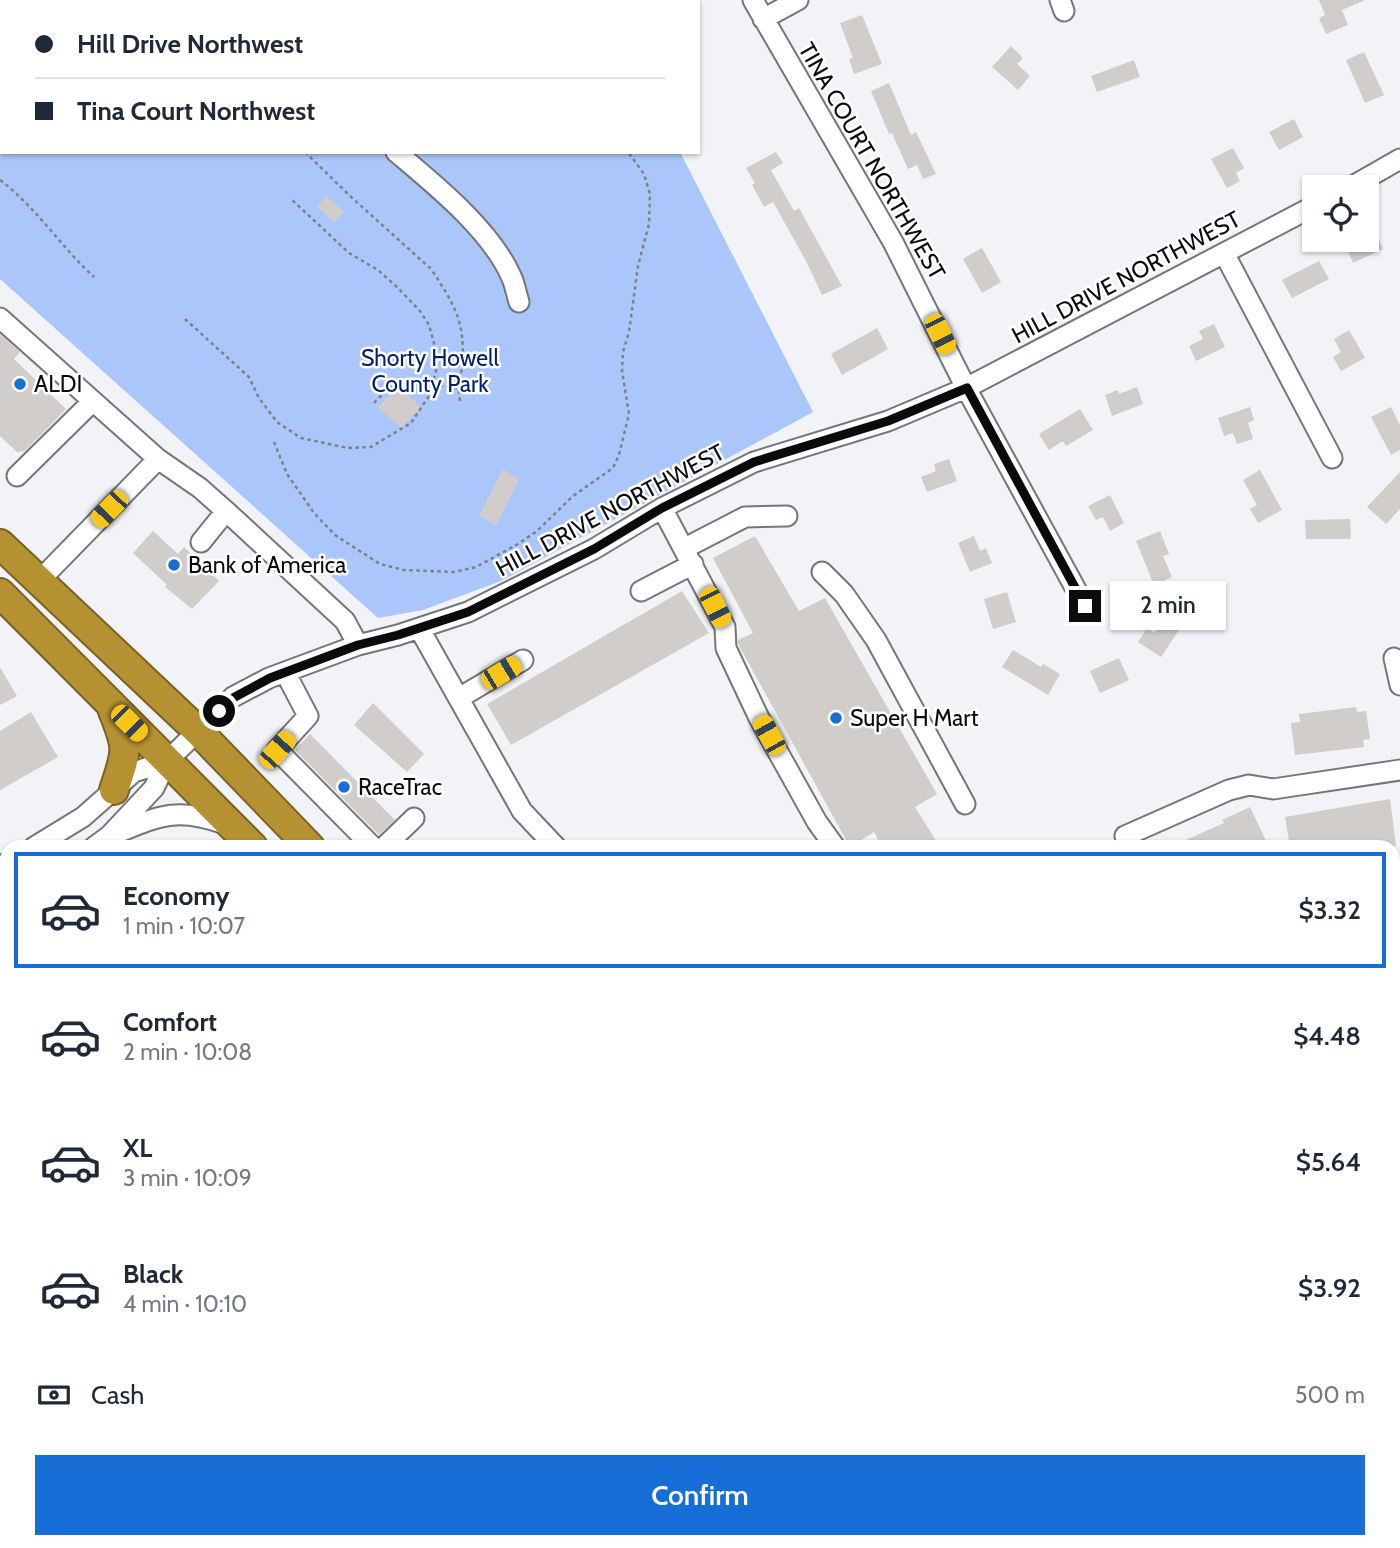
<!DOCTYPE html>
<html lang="en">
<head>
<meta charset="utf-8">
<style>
  body { margin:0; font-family:Cabin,sans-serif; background:#f2f2f3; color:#1f2937; height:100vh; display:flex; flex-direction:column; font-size:26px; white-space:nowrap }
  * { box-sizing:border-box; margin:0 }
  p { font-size:23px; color:#747a83 }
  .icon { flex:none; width:38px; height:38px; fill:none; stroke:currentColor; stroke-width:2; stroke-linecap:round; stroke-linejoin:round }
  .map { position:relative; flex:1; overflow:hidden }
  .details { position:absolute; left:0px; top:840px; width:1400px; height:709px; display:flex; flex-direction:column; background:#fff; border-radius:21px 21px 0 0; box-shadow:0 2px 5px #0004 }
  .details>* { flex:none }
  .banner { position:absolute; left:0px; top:0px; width:700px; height:154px; box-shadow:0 2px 5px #0004; display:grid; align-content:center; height:154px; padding:0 35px; background:#fff }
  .tools { position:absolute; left:1302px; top:175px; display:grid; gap:14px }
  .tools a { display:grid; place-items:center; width:77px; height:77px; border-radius:0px; background:#fff; box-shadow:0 2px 5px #0004; font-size:35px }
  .end { position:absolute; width:32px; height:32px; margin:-16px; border:9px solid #0b0b0d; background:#fff; box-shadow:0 0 0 4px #fff }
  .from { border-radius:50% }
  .bubble { position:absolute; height:49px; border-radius:0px; background:#fff; box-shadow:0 2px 5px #0004; font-size:23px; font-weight:600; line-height:49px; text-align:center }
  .car { position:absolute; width:21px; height:42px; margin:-21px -10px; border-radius:9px; box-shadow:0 0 5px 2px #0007; background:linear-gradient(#f5c518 24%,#345 0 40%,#f5c518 0 76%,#345 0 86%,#f5c518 0) }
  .banner b { display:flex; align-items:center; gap:24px; height:66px; font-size:26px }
  .banner b+b { border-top:2px solid #e0e1e3 }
  .banner i { width:18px; height:18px; background:#1f2937 }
  ul { padding:12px 0 0; list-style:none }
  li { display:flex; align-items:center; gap:21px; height:116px; margin:0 14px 10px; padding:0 21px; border:4px solid transparent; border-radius:0px }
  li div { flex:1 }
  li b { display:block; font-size:26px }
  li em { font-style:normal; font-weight:600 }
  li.selected { border-color:#176ed7 }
  li>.icon { width:63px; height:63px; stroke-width:1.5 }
  .pay { display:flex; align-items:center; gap:18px; height:77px; padding:0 35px; font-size:26px }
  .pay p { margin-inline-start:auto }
  .action { display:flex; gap:14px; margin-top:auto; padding:14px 35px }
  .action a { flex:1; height:80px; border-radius:0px; background:#176ed7; color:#fff; font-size:28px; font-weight:600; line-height:80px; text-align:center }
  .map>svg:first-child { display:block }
  .green { fill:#aac6fb }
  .building { fill:#d1cdca }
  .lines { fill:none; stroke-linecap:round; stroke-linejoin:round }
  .minor-casing { stroke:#74767a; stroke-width:23 }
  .highway-casing { stroke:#7a6225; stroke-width:32 }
  .path { stroke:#7f8083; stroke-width:2.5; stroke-dasharray:3.5 3.5; stroke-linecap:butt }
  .minor { stroke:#fff; stroke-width:19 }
  .highway { stroke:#b59132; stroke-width:28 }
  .route { stroke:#0b0b0d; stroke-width:9 }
  .poi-dot { fill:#176ed7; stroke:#fff; stroke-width:2.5 }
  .labels { text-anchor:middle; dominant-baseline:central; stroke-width:5; stroke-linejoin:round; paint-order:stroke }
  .street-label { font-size:23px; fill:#0b0b0d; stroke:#fff }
  .park-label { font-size:23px; fill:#021f6c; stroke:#fff }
  .poi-label { font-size:23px; fill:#0b0b0d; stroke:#fff; text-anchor:start }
</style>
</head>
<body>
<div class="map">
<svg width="1400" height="1548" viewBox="0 0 1400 1548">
  <rect width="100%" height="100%" fill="#f1f3f7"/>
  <path class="green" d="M0,0H603L604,2H2V152H680L813,412L501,581L423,610L378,618L0,279Z"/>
  <path class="building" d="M1319,0H1365L1342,10L1348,25L1326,34L1319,18L1325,15Z
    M862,15L882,64L854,74L849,59L853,58L840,23Z
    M1011,46L1023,58L1017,64L1030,76L1018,90L992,67Z
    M1364,52L1384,95L1365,103L1346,60Z
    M1134,60L1140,77L1097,92L1091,76Z
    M889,83L911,135L916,132L936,174L923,179L917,165L908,169L892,133L889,134L871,91Z
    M1294,119L1303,137L1279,150L1269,132Z
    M1233,148L1244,168L1236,173L1240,181L1227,188L1211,159Z
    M776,152L783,163L771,170L794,211L799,208L842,286L822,295L806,261L773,202L764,207L752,185L755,183L746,168Z
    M326,196L344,212L334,222L317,207Z
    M1367,216L1383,249L1353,263L1346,247L1360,240H1367Z
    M982,248L1001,282L982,293L963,259Z
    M1319,261L1329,279L1292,298L1282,280Z
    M1214,324L1225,347L1196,361L1189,346L1203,339L1199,331Z
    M877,328L888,349L842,375L831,354Z
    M1349,330L1365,358L1341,371L1333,357L1341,352L1334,339Z
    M0,334L20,352L14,359L66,409L25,451L17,452L0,436Z
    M398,386L421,407L401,428L378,407Z
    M1137,387L1143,404L1112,416L1105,395L1118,390L1119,394Z
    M1250,407L1254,420L1248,423L1253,439L1237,444L1233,433L1224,436L1218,418Z
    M1391,407L1400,425V450L1391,455L1371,417Z
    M1080,409L1093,430L1066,446L1063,441L1049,450L1039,434Z
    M949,459L957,481L927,492L921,477L936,471L934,464Z
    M503,469L519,479L496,525L479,516Z
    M1260,470L1282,510L1258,523L1250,509L1257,505L1243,480Z
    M1400,472V509L1386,524L1367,507Z
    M1110,495L1124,523L1110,531L1103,517L1096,520L1088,506Z
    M1350,519L1351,539H1306L1305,520Z
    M153,531L178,554L184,547L219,581L192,609L165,587L167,585L133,553Z
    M1160,531L1169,554L1163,556L1172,577L1154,585L1136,541Z
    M755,536L799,611L825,598L937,794L915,807L940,847H882L874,832L850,847L738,644V640L753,633L713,558Z
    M974,536L980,551L986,548L992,563L970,572L958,543Z
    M682,591L709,633L511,745L487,704Z
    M1007,592L1016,622L993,629L984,599Z
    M1163,620L1179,630L1161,657L1138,642L1147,628L1154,633Z
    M1013,650L1041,667L1043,664L1060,674L1048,695L1002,667Z
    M1119,658L1129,680L1100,693L1090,671Z
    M0,667L17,696L0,705Z
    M373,703L424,754L407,772L354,725Z
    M1356,707L1357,712L1366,711L1370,739L1363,740L1364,747L1295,755L1291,723L1300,722L1299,714Z
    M31,712L58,757L0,790V731Z
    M310,734L395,820L379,835L295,750Z
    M1390,799L1396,846L1290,847L1285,817Z
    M1250,807L1267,843L1257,847H1170L1224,823L1222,820Z"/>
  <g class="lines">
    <defs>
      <path id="minor" d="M753,0L893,242L966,388L1085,606
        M1060,0L1064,11
        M320,2L321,0
        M763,19L798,0
        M396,152C435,185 490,229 511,276C515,284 516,293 519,302
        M1351,187L1400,159
        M1224,253L1332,458
        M0,318L158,459L200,488L226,511L345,621L358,645
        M17,476L93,401
        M662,508L725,627L726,648L759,718L817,822L835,847
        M201,542L226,511
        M685,548L745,517L787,516
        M822,572L844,594L876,640L965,804
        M39,581L158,459
        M641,591L693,564
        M419,628L522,811L556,847
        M1394,658L1400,685
        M285,672L308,716L277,750L373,847
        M459,698L523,660
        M117,833C161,815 178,807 225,824
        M1125,836L1229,790L1249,785L1273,789L1400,770
        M34,847L83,817L134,772L167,761
        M94,847L109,836L154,788L167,761L233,697L269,678L358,645L398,635L468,612L594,549L662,508L754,462L888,421L966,388L1314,206
        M384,847L414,818
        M0,866L7,863
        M0,901L7,897
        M1393,917L1400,918
        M0,985L7,983
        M0,999L7,1012
        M1393,1047L1400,1045
        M1393,1278L1400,1273
        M1393,1330L1400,1323
        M0,1412L7,1423
        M79,1542L82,1548
        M1307,1542L1313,1548
        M1011,1548L1017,1542
        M1050,1548L1057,1542
        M1091,1548L1098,1542"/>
      <path id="highway" d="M0,544L199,732L310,847
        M0,593L253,847
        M113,711C129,750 127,751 114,790
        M909,1542L914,1548
        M959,1542L964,1548"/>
    </defs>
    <use href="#minor" class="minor-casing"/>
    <use href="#highway" class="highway-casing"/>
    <path class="path" d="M338,1L347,0
      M143,2L150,0
      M254,2V0
      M413,2V0
      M0,12L2,13
      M305,152L350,196L431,269C455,305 466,323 462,367C461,375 459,382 459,389
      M0,180C37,208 60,246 94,277
      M185,319L249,377L259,398L277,422L301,438L348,448L371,447L411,423L429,396L436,371L434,343L429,325L420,311L398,288L378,270L349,253L291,199
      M374,403L398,378L459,389L460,404
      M274,442L287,474L314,513L335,535L380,564L404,570L454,572L476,567L518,544L537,531L573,496L613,468L619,455L629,414L622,371L623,352L629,332L638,266L649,224L650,194L644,174L628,152"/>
    <use href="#minor" class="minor"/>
    <use href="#highway" class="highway"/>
  </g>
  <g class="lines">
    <path class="route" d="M219,711L233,698L270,678L358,645L398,635L468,612L594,549L662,508L754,462L888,421L967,388L1085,606"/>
  </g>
  <g class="poi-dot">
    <circle cx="20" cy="384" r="7"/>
    <circle cx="174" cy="565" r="7"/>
    <circle cx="836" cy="718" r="7"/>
    <circle cx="344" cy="787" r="7"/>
  </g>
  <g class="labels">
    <g class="street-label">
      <text transform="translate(872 161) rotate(60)">TINA COURT NORTHWEST</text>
      <text transform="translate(1126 277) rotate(-28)">HILL DRIVE NORTHWEST</text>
      <text transform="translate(610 510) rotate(-28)">HILL DRIVE NORTHWEST</text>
    </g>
    <g class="park-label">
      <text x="430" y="358">Shorty Howell<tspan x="430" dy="26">County Park</tspan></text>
    </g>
    <g class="poi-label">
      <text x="34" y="384">ALDI</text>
      <text x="188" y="565">Bank of America</text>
      <text x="850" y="718">Super H Mart</text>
      <text x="358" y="787">RaceTrac</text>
    </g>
  </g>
</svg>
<div class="tools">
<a><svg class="icon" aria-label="locate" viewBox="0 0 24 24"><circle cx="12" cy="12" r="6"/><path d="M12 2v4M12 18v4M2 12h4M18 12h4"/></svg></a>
</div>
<i class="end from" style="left:219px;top:711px"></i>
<i class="end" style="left:1085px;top:606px"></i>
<div class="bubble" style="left:1110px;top:581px;width:116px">2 min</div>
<i class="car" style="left:940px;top:334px;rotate:154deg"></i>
<i class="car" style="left:109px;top:509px;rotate:224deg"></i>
<i class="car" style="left:715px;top:607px;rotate:153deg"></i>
<i class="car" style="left:501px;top:673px;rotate:59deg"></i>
<i class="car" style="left:129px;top:723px;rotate:135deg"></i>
<i class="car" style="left:769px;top:735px;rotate:331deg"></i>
<i class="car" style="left:277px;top:750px;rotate:42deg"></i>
<div class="banner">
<b><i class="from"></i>Hill Drive Northwest</b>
<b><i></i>Tina Court Northwest</b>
</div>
<section class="details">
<ul>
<li class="selected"><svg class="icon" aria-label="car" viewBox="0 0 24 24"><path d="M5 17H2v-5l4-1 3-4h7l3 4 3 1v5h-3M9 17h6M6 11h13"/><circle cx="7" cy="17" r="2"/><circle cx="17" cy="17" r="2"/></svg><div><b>Economy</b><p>1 min · 10:07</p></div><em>$3.32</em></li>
<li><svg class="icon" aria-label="car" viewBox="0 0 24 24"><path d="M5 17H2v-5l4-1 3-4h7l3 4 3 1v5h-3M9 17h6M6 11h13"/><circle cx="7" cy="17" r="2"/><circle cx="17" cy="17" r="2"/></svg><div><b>Comfort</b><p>2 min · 10:08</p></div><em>$4.48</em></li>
<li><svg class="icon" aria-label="car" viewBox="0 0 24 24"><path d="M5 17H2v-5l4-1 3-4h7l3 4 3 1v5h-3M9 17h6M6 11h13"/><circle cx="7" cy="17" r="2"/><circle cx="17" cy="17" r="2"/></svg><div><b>XL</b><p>3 min · 10:09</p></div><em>$5.64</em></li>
<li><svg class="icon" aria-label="car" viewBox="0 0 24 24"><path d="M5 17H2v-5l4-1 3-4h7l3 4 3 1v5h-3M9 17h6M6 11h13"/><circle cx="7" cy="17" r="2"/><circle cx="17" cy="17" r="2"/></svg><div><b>Black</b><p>4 min · 10:10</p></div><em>$3.92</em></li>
</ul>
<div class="pay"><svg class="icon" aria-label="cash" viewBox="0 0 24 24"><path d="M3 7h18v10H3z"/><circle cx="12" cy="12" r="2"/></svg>Cash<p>500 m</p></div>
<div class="action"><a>Confirm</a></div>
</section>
</div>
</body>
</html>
